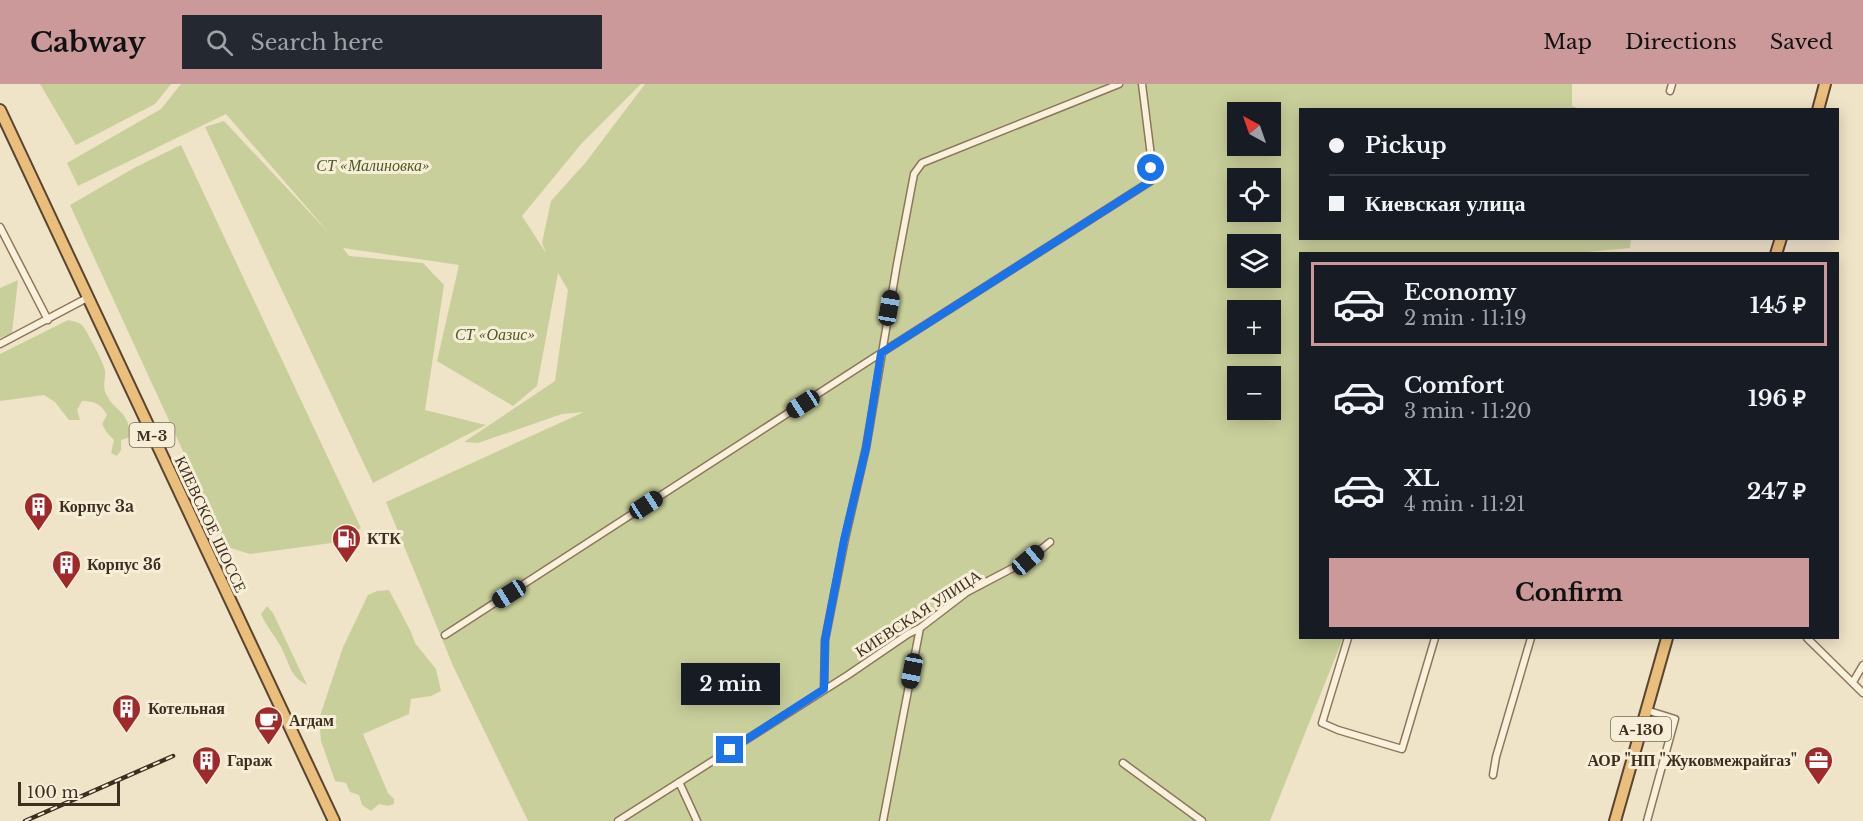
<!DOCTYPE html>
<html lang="en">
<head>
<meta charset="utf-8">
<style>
  body { margin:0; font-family:"Libre Baskerville",serif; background:#242831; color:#f1f3f6; height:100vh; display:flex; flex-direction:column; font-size:22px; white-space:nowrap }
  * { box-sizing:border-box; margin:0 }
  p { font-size:20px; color:#9ea1a6 }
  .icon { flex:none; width:33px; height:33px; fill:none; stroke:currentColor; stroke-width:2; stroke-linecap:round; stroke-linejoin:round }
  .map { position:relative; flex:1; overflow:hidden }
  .details { position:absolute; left:1299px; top:168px; width:540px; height:387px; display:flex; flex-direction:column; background:#171b24; border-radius:0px; box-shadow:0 3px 15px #0003 }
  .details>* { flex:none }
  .top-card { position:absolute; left:1299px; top:24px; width:540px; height:132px; border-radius:0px; box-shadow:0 3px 15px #0003; display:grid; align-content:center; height:132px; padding:0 30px; background:#171b24 }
  .needle { width:39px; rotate:320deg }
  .controls { position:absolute; left:1227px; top:18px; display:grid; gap:12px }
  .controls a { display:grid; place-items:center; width:54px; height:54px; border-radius:0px; background:#171b24; box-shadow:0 3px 15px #0003; font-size:30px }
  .scale { position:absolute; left:18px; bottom:15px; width:102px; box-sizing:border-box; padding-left:6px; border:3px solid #3d2e20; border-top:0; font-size:16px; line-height:21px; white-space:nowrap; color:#3d2e20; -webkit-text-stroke:4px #f7eed8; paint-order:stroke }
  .end { position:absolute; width:27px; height:27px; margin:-14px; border:8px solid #1a73e8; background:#fff; box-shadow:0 0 0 3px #fff }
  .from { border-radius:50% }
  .bubble { position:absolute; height:42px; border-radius:0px; background:#171b24; box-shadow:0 3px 15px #0003; font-size:20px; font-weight:700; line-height:42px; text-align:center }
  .car { position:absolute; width:18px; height:36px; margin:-18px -9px; border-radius:8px; box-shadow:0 0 4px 2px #0007; background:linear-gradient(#222 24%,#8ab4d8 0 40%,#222 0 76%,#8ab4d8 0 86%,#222 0) }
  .top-card b { display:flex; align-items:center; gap:21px; height:57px; font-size:22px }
  .top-card b+b { border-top:2px solid #363941 }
  .top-card i { width:15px; height:15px; background:#f1f3f6 }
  ul { padding:10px 0 0; list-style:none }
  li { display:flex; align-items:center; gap:18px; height:84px; margin:0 12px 9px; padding:0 18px; border:3px solid transparent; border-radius:0px }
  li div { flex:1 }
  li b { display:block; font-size:22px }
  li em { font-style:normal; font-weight:700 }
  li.selected { border-color:#cc999b }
  li>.icon { width:54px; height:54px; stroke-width:1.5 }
  .cta { display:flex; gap:12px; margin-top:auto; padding:12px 30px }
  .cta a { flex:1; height:69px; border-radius:0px; background:#cc999b; color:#111; font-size:24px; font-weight:700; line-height:69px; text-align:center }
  header { display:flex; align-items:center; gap:36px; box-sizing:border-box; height:84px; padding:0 30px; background:#cc999b; color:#111 }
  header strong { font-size:28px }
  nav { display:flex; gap:33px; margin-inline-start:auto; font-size:21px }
  .search { width:420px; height:54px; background:#242831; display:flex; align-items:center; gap:15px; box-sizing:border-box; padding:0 21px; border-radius:0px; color:#9ea1a6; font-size:22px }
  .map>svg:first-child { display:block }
  .green { fill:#c9cf9b; fill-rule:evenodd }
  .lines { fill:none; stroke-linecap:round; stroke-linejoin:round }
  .minor-casing { stroke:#8d765c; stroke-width:9 }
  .trunk-casing { stroke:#5b4430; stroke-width:14 }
  .minor { stroke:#faf1dc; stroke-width:6 }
  .trunk { stroke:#eabe7c; stroke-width:10 }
  .rail-casing { stroke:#3d2e20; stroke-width:4.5 }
  .rail { stroke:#f7eed8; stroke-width:2; stroke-dasharray:7; stroke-linecap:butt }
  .route { stroke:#1a73e8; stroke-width:8 }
  .labels { text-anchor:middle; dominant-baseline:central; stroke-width:6; stroke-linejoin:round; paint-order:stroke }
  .shield { fill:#f7eed8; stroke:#756857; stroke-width:1.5 }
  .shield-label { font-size:15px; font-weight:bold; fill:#3d2e20 }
  .park-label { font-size:16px; font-style:italic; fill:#4d5a26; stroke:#f7eed8 }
  .poi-label { font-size:16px; font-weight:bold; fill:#3d2e20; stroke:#f7eed8; text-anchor:start }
  .street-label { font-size:16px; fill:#3d2e20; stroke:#f7eed8 }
</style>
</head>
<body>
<header>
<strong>Cabway</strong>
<div class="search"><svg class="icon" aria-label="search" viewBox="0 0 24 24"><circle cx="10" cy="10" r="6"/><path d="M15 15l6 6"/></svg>Search here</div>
<nav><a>Map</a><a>Directions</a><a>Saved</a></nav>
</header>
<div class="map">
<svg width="1863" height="737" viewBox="0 0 1863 737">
  <rect width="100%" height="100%" fill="#f0e4c8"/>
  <path class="green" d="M40,0H171L155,20L76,61Z
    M181,0H641L582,59L522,132L546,169L542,159L551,117L586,78L645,0H1572V22L1580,25L1300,26V154L1631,155L1630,164L1566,170H1300V554H1343L1270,737H528L453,582L386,418L584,328L562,330L478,359L464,358L555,297L568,206L558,189L537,302L513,322L437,277L459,181L343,164L349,172L423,179L444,201L425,326L486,341L373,399L205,43L224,37L329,149L226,30L78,102L67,79L161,25ZM1238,28H1270V62H1238ZM1238,94H1270V128H1238ZM1238,160H1270V194H1238ZM1238,226H1270V260H1238ZM1238,292H1270V326H1238Z
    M181,61L361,444L339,458L250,470L227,463L70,121L134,84Z
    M18,196L12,249L0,254V204Z
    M68,236C73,237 78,238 82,241C86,245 105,281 105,287C106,295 102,301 106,310C117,331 127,323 131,353L121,356V366L117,372L111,369L114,356L107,349L102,340L107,331C101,320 95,317 82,317L77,326L80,336H69L55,318L44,311L0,317V270Z
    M389,506L411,548L415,559L436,585L441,607L431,612L411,615L409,630L363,650L388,709L394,715V720L388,722L379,720L371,727L362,721L359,711L350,708L346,699L335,697L321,657L319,635L343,563L368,511L377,507Z
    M267,522L273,529L307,601C291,593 290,582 283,567C277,554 267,544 261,530Z"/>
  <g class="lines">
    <defs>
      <path id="minor" d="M1670,7L1672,0
        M0,143L48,236
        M0,260L87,214
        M445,551L881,269L1151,97V72L1142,0
        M1348,554L1322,639L1338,646L1402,665L1435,554
        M1807,554L1863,609
        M1853,598L1863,581
        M824,605L825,556L845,455L866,364L897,180L914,90L922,79L1119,0
        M1646,626L1675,635L1647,737
        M1123,679L1202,737
        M1493,691L1496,673L1531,554
        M679,698L697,737
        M618,737L848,591L908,550L920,544L967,508L1028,476L1050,458
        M883,737L920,544"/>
      <path id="trunk" d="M0,26L334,737
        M1818,26L1825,0
        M1776,170L1781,154
        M1615,737L1667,554"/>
    </defs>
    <use href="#minor" class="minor-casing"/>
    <use href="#trunk" class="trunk-casing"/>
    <use href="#minor" class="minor"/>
    <use href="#trunk" class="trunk"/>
    <defs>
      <path id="rail" d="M25,737L173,672"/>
    </defs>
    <use href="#rail" class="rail-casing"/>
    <use href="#rail" class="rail"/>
  </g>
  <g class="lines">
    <path class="route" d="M730,666L824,605L825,556L844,456L866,364L881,269L1151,97V84"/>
  </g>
  <defs>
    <symbol id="building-pin" viewBox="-11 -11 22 30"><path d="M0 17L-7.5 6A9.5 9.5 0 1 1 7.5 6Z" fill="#9e2a2b" stroke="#f7eed8"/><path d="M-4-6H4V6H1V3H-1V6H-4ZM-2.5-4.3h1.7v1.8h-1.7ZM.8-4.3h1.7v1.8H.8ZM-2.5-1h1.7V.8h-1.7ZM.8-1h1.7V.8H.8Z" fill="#fff"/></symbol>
    <symbol id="fuel-pin" viewBox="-11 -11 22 30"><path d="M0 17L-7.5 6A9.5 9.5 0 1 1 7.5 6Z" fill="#9e2a2b" stroke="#f7eed8"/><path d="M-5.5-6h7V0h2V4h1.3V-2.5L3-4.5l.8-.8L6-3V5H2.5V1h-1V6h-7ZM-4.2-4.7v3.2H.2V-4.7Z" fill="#fff"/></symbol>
    <symbol id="cafe-pin" viewBox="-11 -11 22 30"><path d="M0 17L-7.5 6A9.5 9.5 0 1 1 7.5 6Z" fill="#9e2a2b" stroke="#f7eed8"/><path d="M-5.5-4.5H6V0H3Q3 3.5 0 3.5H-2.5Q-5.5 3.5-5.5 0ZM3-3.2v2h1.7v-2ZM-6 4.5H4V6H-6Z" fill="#fff"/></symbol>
    <symbol id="office-pin" viewBox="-11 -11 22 30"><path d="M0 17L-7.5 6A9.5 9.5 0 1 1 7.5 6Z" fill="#9e2a2b" stroke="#f7eed8"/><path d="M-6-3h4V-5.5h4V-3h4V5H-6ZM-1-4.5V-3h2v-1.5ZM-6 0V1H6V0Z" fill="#fff"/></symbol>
  </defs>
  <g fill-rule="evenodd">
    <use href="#building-pin" x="22" y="406" width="33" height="45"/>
    <use href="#fuel-pin" x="330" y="438" width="33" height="45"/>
    <use href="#building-pin" x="50" y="464" width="33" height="45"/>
    <use href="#building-pin" x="110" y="608" width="33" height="45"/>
    <use href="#cafe-pin" x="252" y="620" width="33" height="45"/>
    <use href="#building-pin" x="190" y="660" width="33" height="45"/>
    <use href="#office-pin" x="1802" y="660" width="33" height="45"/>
  </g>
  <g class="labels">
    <g class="shield">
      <rect x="129.5" y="339" width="45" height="24" rx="4.5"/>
      <rect x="1611" y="633" width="60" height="24" rx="4.5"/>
    </g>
    <g class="shield-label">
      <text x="152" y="351">М-3</text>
      <text x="1641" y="645">А-130</text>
    </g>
    <g class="park-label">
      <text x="373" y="81">СТ «Малиновка»</text>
      <text x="495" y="250">СТ «Оазис»</text>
    </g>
    <g class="poi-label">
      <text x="59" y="422">Корпус 3a</text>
      <text x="367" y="454">КТК</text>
      <text x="87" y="480">Корпус 3б</text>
      <text x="148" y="624">Котельная</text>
      <text x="289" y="636">Агдам</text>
      <text x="227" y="676">Гараж</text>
      <text x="1797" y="676" text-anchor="end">АОР "НП "Жуковмежрайгаз"</text>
    </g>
    <g class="street-label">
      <text transform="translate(211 440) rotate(65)">КИЕВСКОЕ ШОССЕ</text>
      <text transform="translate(918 529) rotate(-33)">КИЕВСКАЯ УЛИЦА</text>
    </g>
  </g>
</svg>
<div class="controls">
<a><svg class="needle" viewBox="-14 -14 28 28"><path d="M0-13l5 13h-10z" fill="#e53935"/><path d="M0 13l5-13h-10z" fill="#9ea1a6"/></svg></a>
<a><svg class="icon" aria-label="locate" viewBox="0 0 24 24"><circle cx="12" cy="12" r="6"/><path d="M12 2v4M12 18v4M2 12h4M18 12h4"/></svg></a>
<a><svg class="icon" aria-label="layers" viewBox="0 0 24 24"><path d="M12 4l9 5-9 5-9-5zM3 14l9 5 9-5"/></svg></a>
<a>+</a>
<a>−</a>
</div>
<div class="scale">100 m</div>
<i class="end from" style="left:1151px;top:84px"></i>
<i class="end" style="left:730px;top:666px"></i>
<div class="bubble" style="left:681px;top:579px;width:99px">2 min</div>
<i class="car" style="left:889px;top:224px;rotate:10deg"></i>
<i class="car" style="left:803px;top:320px;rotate:237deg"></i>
<i class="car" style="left:646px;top:421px;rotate:57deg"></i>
<i class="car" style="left:1028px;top:476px;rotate:50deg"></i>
<i class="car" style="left:509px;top:510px;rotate:238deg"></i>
<i class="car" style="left:912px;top:587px;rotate:191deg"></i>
<div class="top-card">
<b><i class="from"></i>Pickup</b>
<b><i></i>Киевская улица</b>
</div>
<section class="details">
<ul>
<li class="selected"><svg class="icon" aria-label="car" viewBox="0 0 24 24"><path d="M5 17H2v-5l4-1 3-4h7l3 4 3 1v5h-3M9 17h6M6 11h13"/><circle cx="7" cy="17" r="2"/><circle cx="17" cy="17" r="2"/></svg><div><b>Economy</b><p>2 min · 11:19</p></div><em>145 ₽</em></li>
<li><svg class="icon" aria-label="car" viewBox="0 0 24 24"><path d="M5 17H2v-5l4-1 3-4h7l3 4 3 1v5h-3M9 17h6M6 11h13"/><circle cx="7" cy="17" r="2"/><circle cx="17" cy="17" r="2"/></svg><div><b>Comfort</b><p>3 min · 11:20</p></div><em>196 ₽</em></li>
<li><svg class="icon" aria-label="car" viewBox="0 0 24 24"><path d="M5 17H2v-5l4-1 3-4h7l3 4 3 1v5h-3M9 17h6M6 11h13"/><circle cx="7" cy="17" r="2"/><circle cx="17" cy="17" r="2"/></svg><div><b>XL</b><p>4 min · 11:21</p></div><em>247 ₽</em></li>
</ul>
<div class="cta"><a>Confirm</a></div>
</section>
</div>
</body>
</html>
